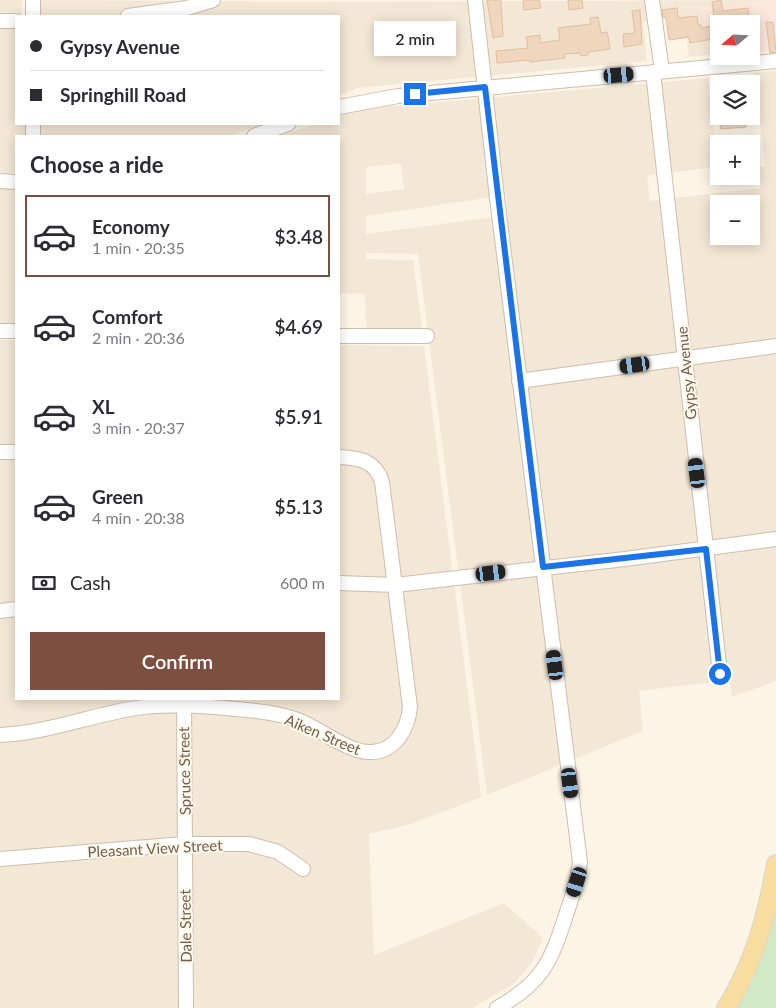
<!DOCTYPE html>
<html lang="en">
<head>
<meta charset="utf-8">
<style>
  body { margin:0; font-family:Lato,sans-serif; background:#f2f2f3; color:#2b2b33; height:100vh; display:flex; flex-direction:column; font-size:19px; white-space:nowrap }
  * { box-sizing:border-box; margin:0 }
  p { font-size:16px; color:#7c7c81 }
  .icon { flex:none; width:28px; height:28px; fill:none; stroke:currentColor; stroke-width:2; stroke-linecap:round; stroke-linejoin:round }
  .map { position:relative; flex:1; overflow:hidden }
  .side { position:absolute; left:15px; top:135px; width:325px; height:565px; display:flex; flex-direction:column; background:#fff; border-radius:0px; box-shadow:0 2px 12px #0003 }
  .side>* { flex:none }
  .banner { position:absolute; left:15px; top:15px; width:325px; height:110px; border-radius:0px; box-shadow:0 2px 12px #0003; display:grid; align-content:center; height:110px; padding:0 15px; background:#fff }
  .needle { width:32px; rotate:251deg }
  .controls { position:absolute; left:710px; top:15px; display:grid; gap:10px }
  .controls a { display:grid; place-items:center; width:50px; height:50px; border-radius:0px; background:#fff; box-shadow:0 2px 12px #0003; font-size:25px }
  .end { position:absolute; width:22px; height:22px; margin:-11px; border:6px solid #1a73e8; background:#fff; box-shadow:0 0 0 2px #fff }
  .from { border-radius:50% }
  .bubble { position:absolute; height:35px; border-radius:0px; background:#fff; box-shadow:0 2px 12px #0003; font-size:16px; font-weight:600; line-height:35px; text-align:center }
  .car { position:absolute; width:15px; height:30px; margin:-15px -8px; border-radius:6px; box-shadow:0 0 4px 1px #0007; background:linear-gradient(#222 24%,#8ab4d8 0 40%,#222 0 76%,#8ab4d8 0 86%,#222 0) }
  .banner b { display:flex; align-items:center; gap:18px; height:48px; font-size:19px }
  .banner b+b { border-top:1px solid #e1e1e2 }
  .banner i { width:12px; height:12px; background:#2b2b33 }
  ul { padding:0; list-style:none }
  li { display:flex; align-items:center; gap:15px; height:82px; margin:0 10px 8px; padding:0 5px; border:2px solid transparent; border-radius:0px }
  li div { flex:1 }
  li b { display:block; font-size:19px }
  li em { font-style:normal; font-weight:600 }
  li.active { border-color:#7d4f40 }
  li>.icon { width:45px; height:45px; stroke-width:1.5 }
  h2 { padding:0 15px; font-size:22px; line-height:60px }
  .pay { display:flex; align-items:center; gap:12px; height:55px; padding:0 15px; font-size:19px }
  .pay p { margin-inline-start:auto }
  .primary-button { display:flex; gap:10px; margin-top:auto; padding:10px 15px }
  .primary-button a { flex:1; height:58px; border-radius:0px; background:#7d4f40; color:#fff; font-size:20px; font-weight:600; line-height:58px; text-align:center }
  .map>svg:first-child { display:block }
  .residential { fill:#f3e7d5; fill-rule:evenodd }
  .commercial { fill:#fbe7db }
  .green { fill:#d1e9c5 }
  .building { fill:#f0d6bf; stroke:#e2bea0 }
  .lines { fill:none; stroke-linecap:round; stroke-linejoin:round }
  .minor-casing { stroke:#cdbdad; stroke-width:16 }
  .major-casing { stroke:#dbd5d0; stroke-width:20 }
  .minor { stroke:#fff; stroke-width:14 }
  .major { stroke:#f8dda1; stroke-width:18 }
  .route { stroke:#1a73e8; stroke-width:6 }
  .labels { text-anchor:middle; dominant-baseline:central; stroke-width:4; stroke-linejoin:round; paint-order:stroke }
  .street-label { font-size:15px; fill:#745d4c; stroke:#fef9ed }
</style>
</head>
<body>
<div class="map">
<svg width="776" height="1008" viewBox="0 0 776 1008">
  <rect width="100%" height="100%" fill="#fcf5e6"/>
  <path class="residential" d="M0,0H22V16H16V124L260,125L230,136H16V173H0Z
    M39,0L365,2L765,0L702,8L709,55L689,57L684,17L643,21L647,61L358,88L339,95V16H39Z
    M776,71V681L732,697L730,680L639,691L643,731L487,795L418,254L366,253V259L413,260L422,329L366,328L365,294L339,293V136H279L315,124H339V116L361,108L393,103L394,106L708,78L718,167L647,175L650,201L760,188L758,167L765,166L754,73ZM401,164L404,189L366,194V167ZM506,195L508,215L366,234V216ZM719,204H751V236H719Z
    M0,188H16V323H0Z
    M0,340H16V699H339V345L424,346L481,797L411,824L369,834L374,955L504,903L543,938L533,961L515,983L472,1008H0Z"/>
  <path class="commercial" d="M765,0H776V51L751,52V24H719V55H709L702,8Z"/>
  <path class="green" d="M776,890V1008H730Z"/>
  <path class="building" d="M487,0H501L503,36L493,38Z
    M523,0H539L541,8L524,10Z
    M568,0H582L583,8L569,10Z
    M721,0L723,11L748,8L749,24H715L712,2Z
    M677,8L678,18L697,16L698,25H701V28L719,25V38L690,43L689,37L669,40L666,17H663L662,10Z
    M640,10L642,44L624,47L623,34L635,33L632,11Z
    M598,17L601,33L607,32L608,36L610,49L588,52V55L581,56L580,53L564,54L565,58L530,62L529,60L497,63L496,51L528,48L526,37L540,35V43L560,40L558,28L591,24L590,18Z
    M766,22H773L776,52L770,53Z
    M719,116H745L746,127L721,129Z"/>
  <g class="lines">
    <defs>
      <path id="minor" d="M475,0L497,198L580,862C578,880 572,897 566,915C551,962 542,983 497,1008
        M652,0L662,71
        M33,16V0
        M128,16L187,8L213,0
        M0,21H16
        M653,72L720,674
        M339,107L398,96L776,61
        M33,136V124
        M254,136L288,124
        M0,181L16,182
        M0,331H16
        M339,336H427
        M519,381L776,346
        M0,452H16
        M339,583L395,585L625,559L776,539
        M0,611L16,609
        M184,699L186,1008
        M0,735C45,733 86,717 130,709C164,703 203,706 236,709C258,711 280,713 300,721C321,729 350,754 372,752C396,751 408,728 410,707L382,482C375,460 359,458 339,457
        M0,859L184,844H249L278,852L303,869"/>
      <path id="major" d="M726,1008C754,964 767,915 776,864"/>
    </defs>
    <use href="#minor" class="minor-casing"/>
    <use href="#major" class="major-casing"/>
    <use href="#minor" class="minor"/>
    <use href="#major" class="major"/>
  </g>
  <g class="lines">
    <path class="route" d="M415,94L485,87L543,567L706,549L720,674"/>
  </g>
  <g class="labels">
    <g class="street-label">
      <text transform="translate(686 373) rotate(-96)">Gypsy Avenue</text>
      <text transform="translate(323 734) rotate(23)">Aiken Street</text>
      <text transform="translate(184 771) rotate(-91)">Spruce Street</text>
      <text transform="translate(155 848) rotate(-3)">Pleasant View Street</text>
      <text transform="translate(185 926) rotate(-91)">Dale Street</text>
    </g>
  </g>
</svg>
<div class="controls">
<a><svg class="needle" viewBox="-14 -14 28 28"><path d="M0-13l5 13h-10z" fill="#e53935"/><path d="M0 13l5-13h-10z" fill="#7c7c81"/></svg></a>
<a><svg class="icon" aria-label="layers" viewBox="0 0 24 24"><path d="M12 4l9 5-9 5-9-5zM3 14l9 5 9-5"/></svg></a>
<a>+</a>
<a>−</a>
</div>
<i class="end from" style="left:720px;top:674px"></i>
<i class="end" style="left:415px;top:94px"></i>
<div class="bubble" style="left:374px;top:21px;width:82px">2 min</div>
<i class="car" style="left:619px;top:75px;rotate:85deg"></i>
<i class="car" style="left:635px;top:365px;rotate:262deg"></i>
<i class="car" style="left:697px;top:473px;rotate:353deg"></i>
<i class="car" style="left:491px;top:573px;rotate:83deg"></i>
<i class="car" style="left:555px;top:665px;rotate:353deg"></i>
<i class="car" style="left:570px;top:783px;rotate:173deg"></i>
<i class="car" style="left:577px;top:882px;rotate:198deg"></i>
<div class="banner">
<b><i class="from"></i>Gypsy Avenue</b>
<b><i></i>Springhill Road</b>
</div>
<section class="side">
<h2>Choose a ride</h2>
<ul>
<li class="active"><svg class="icon" aria-label="car" viewBox="0 0 24 24"><path d="M5 17H2v-5l4-1 3-4h7l3 4 3 1v5h-3M9 17h6M6 11h13"/><circle cx="7" cy="17" r="2"/><circle cx="17" cy="17" r="2"/></svg><div><b>Economy</b><p>1 min · 20:35</p></div><em>$3.48</em></li>
<li><svg class="icon" aria-label="car" viewBox="0 0 24 24"><path d="M5 17H2v-5l4-1 3-4h7l3 4 3 1v5h-3M9 17h6M6 11h13"/><circle cx="7" cy="17" r="2"/><circle cx="17" cy="17" r="2"/></svg><div><b>Comfort</b><p>2 min · 20:36</p></div><em>$4.69</em></li>
<li><svg class="icon" aria-label="car" viewBox="0 0 24 24"><path d="M5 17H2v-5l4-1 3-4h7l3 4 3 1v5h-3M9 17h6M6 11h13"/><circle cx="7" cy="17" r="2"/><circle cx="17" cy="17" r="2"/></svg><div><b>XL</b><p>3 min · 20:37</p></div><em>$5.91</em></li>
<li><svg class="icon" aria-label="car" viewBox="0 0 24 24"><path d="M5 17H2v-5l4-1 3-4h7l3 4 3 1v5h-3M9 17h6M6 11h13"/><circle cx="7" cy="17" r="2"/><circle cx="17" cy="17" r="2"/></svg><div><b>Green</b><p>4 min · 20:38</p></div><em>$5.13</em></li>
</ul>
<div class="pay"><svg class="icon" aria-label="cash" viewBox="0 0 24 24"><path d="M3 7h18v10H3z"/><circle cx="12" cy="12" r="2"/></svg>Cash<p>600 m</p></div>
<div class="primary-button"><a>Confirm</a></div>
</section>
</div>
</body>
</html>
